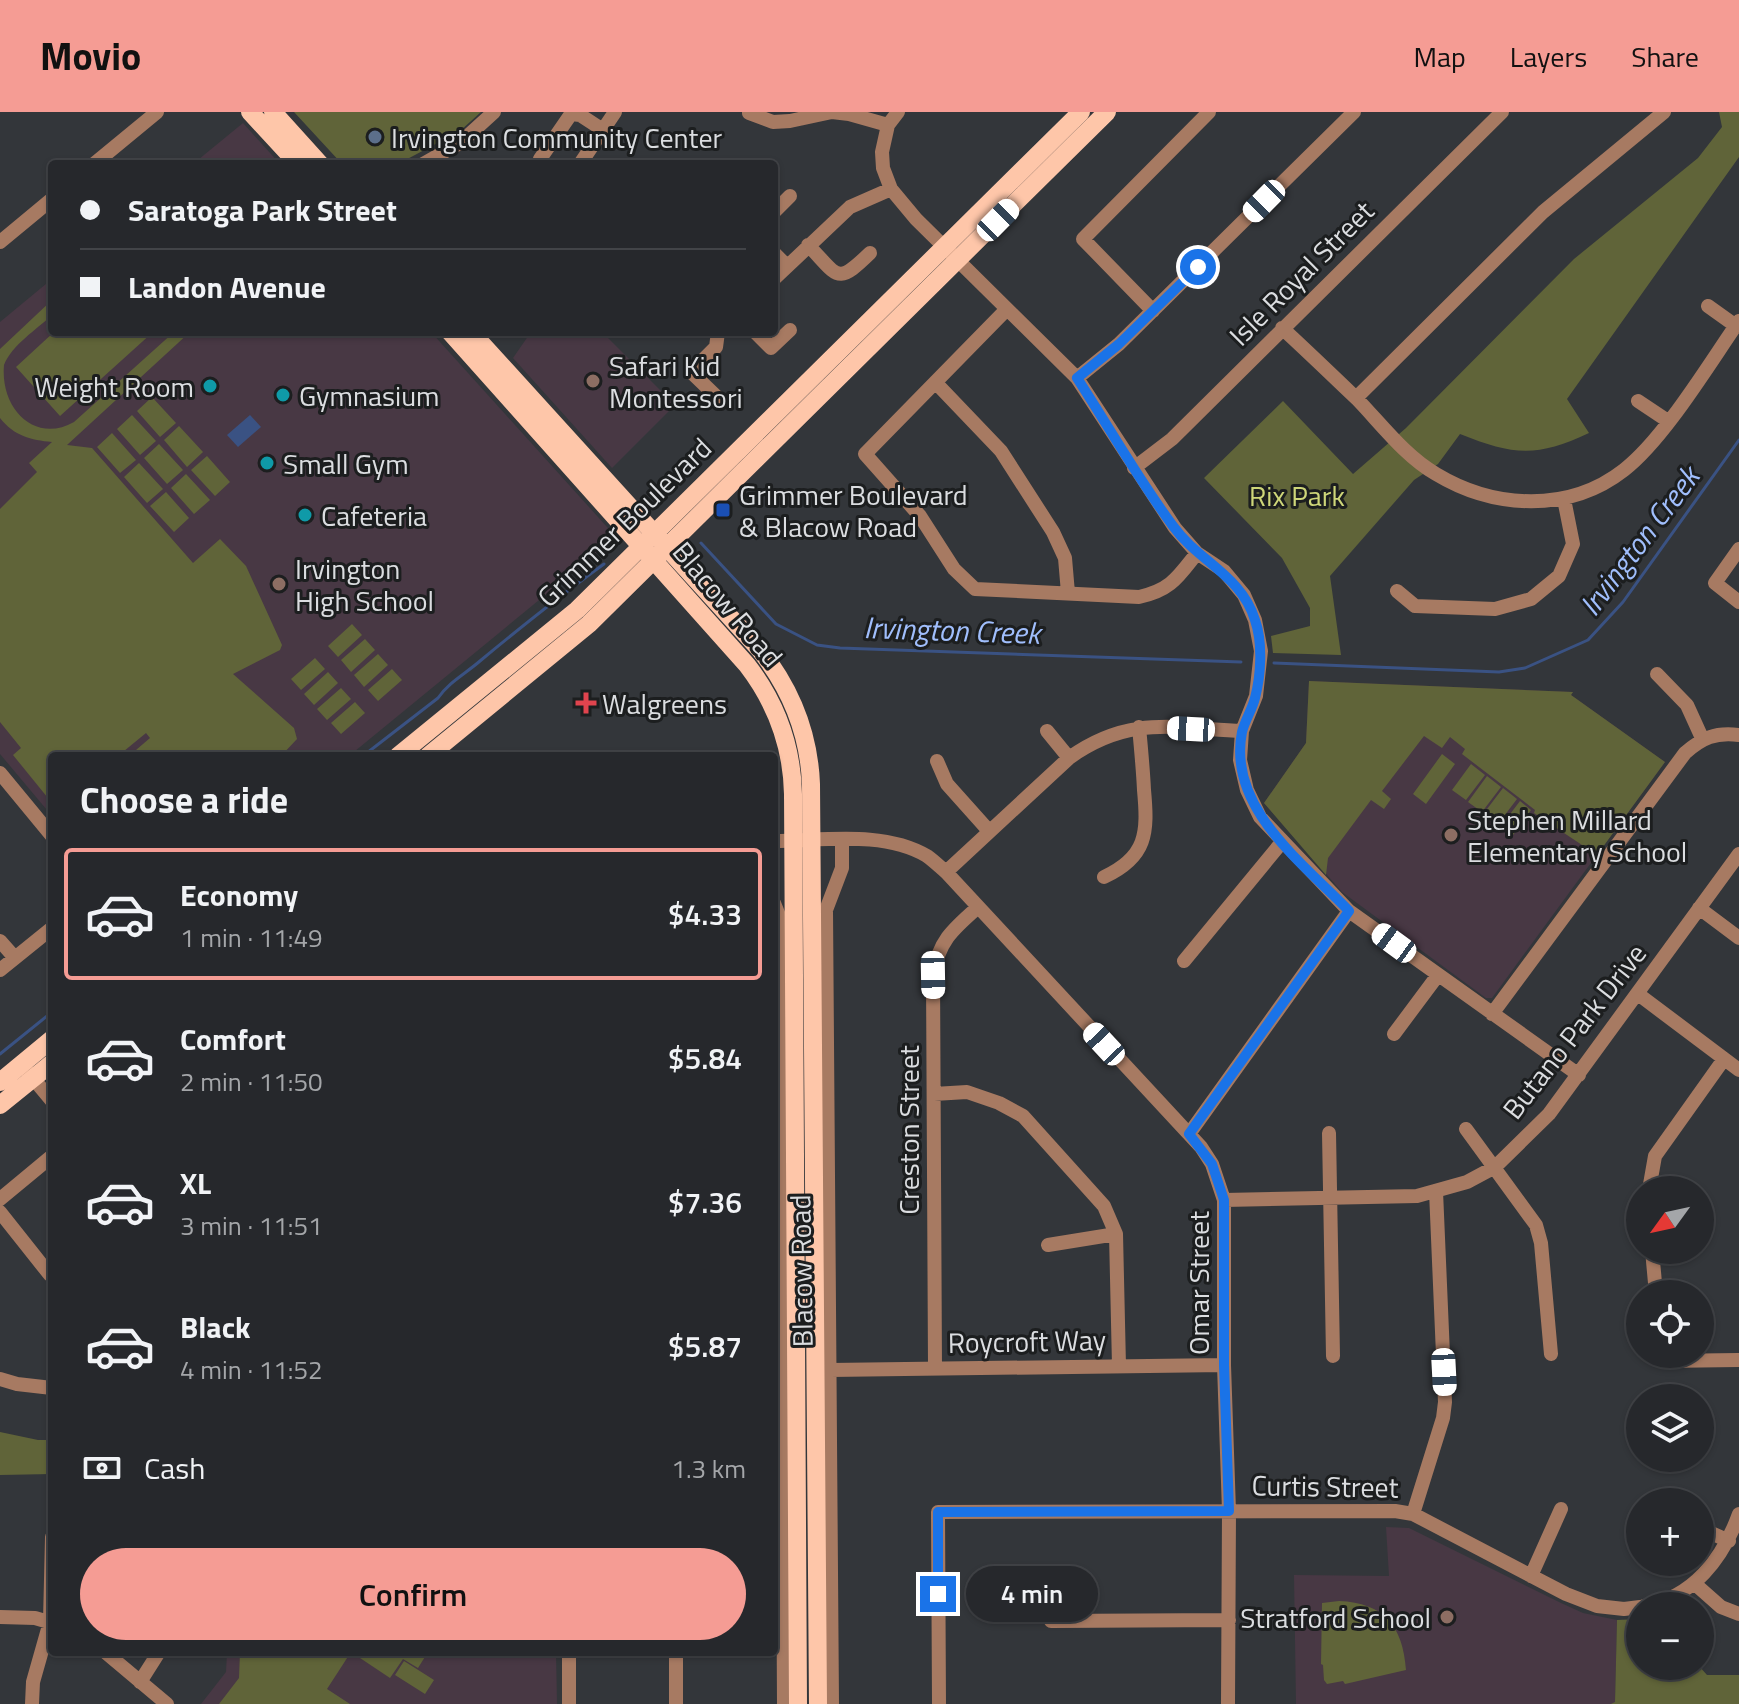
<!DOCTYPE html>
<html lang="en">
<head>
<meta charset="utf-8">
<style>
  body { margin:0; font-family:"Titillium Web",sans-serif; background:#323438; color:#f1f3f6; height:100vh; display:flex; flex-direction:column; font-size:30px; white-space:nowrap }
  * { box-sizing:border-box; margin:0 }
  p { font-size:26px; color:#a4a6a9 }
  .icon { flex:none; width:44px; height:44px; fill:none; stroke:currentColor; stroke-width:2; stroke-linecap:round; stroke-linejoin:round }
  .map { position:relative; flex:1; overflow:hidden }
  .drawer { position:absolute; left:48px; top:640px; width:730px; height:904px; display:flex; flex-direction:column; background:#26282c; border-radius:8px; box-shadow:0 2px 6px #0004,0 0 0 2px #424448 }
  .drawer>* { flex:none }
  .top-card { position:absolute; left:48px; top:48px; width:730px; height:176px; border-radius:8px; box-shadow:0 2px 6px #0004,0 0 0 2px #424448; display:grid; align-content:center; height:176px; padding:0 32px; background:#26282c }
  .needle { width:52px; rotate:237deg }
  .tools { position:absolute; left:1626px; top:1064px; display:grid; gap:16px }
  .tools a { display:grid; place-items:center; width:88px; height:88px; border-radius:50%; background:#26282c; box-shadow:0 2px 6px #0004,0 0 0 2px #424448; font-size:40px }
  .end { position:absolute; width:36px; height:36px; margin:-18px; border:10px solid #1a73e8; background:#fff; box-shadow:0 0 0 4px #fff }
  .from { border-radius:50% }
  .bubble { position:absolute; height:56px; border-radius:28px; background:#26282c; box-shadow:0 2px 6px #0004,0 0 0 2px #424448; font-size:26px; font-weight:600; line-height:56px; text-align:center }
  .car { position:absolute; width:24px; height:48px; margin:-24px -12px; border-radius:10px; box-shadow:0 0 6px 2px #0007; background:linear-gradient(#fff 24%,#345 0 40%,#fff 0 76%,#345 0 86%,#fff 0) }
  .top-card b { display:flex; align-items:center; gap:28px; height:76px; font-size:30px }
  .top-card b+b { border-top:2px solid #424448 }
  .top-card i { width:20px; height:20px; background:#f1f3f6 }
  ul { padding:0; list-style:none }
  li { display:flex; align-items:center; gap:24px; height:132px; margin:0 16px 12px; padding:0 16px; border:4px solid transparent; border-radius:8px }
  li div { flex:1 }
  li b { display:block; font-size:30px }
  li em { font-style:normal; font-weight:600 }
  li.active { border-color:#f59c94 }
  li>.icon { width:72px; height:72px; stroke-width:1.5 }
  h2 { padding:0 32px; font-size:36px; line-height:96px }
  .pay { display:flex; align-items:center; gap:20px; height:88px; padding:0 32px; font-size:30px }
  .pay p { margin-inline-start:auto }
  .button { display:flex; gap:16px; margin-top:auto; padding:16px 32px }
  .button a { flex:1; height:92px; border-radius:48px; background:#f59c94; color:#111; font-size:32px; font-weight:600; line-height:92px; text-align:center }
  header { display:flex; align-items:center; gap:48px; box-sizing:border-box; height:112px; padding:0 40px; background:#f59c94; color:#111 }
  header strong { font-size:38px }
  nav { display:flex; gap:44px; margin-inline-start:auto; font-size:28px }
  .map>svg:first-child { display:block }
  .education { fill:#483844 }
  .green { fill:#606439 }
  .water { fill:#3a5283 }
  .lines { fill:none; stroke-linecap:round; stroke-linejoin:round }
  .stream { stroke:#3a5283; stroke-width:3 }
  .minor { stroke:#a77a62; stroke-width:14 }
  .major { stroke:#fec6a9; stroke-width:18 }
  .route { stroke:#1a73e8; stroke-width:10 }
  .service-dot { fill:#5c6f8a; stroke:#1c1e1f; stroke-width:3 }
  .education-dot { fill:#8d6e63; stroke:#1c1e1f; stroke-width:3 }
  .culture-dot { fill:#0f9aa8; stroke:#1c1e1f; stroke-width:3 }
  .transit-dot { fill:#1a4fb4; stroke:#1c1e1f; stroke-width:3 }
  .health-dot { fill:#e0444e; stroke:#1c1e1f; stroke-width:3 }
  .labels { text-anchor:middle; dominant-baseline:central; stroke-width:6; stroke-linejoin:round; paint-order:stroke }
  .poi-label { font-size:28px; fill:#dbdde0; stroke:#1c1e1f; text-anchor:start }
  .street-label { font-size:28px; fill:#dbdde0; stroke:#1c1e1f }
  .park-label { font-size:28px; fill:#ced679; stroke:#1c1e1f }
  .water-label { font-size:30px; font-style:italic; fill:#a0befc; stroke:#1c1e1f }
</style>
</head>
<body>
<header>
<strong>Movio</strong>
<nav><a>Map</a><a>Layers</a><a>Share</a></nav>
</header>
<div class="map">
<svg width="1739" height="1592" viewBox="0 0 1739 1592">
  <rect width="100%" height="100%" fill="#33363a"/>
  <path class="education" d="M243,11L280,52H193Z
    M52,167V220H431L616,425L349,644H52V704L0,642V210Z
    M531,220H602L675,293L612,356L513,246Z
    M1309,569L1573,580L1571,583L1665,650L1492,886H1486L1342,780L1264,691L1306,631Z
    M1386,1415L1409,1416L1561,1491L1583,1501L1617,1508L1615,1592H1296L1294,1463L1389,1464Z
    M227,1540H556L557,1592H201L226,1560Z"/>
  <path class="green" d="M294,0H481L460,19L398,52H342Z
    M1719,0H1739V45L1567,287L1589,321C1536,346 1513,343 1460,322L1438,352L1414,368L1330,464L1341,543L1273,541L1271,524L1310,514V496L1282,446L1204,366L1283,289L1353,362L1406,316L1574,147L1698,46L1722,15Z
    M52,188V203C36,218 12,233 4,253C0,298 36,332 74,310L174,220H190L67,333L92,336L193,451L220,427L246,454L282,533L280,538L233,562L294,616L297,627L281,644H129L150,626L146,621L118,644H52V691L13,643L21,636L0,610V397L37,360L29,351L52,330C31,328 14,324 0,306V237Z
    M54,220H153L60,304L16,255Z
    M152,285L176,311L160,325L137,299Z
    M132,303L156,329L140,343L117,317Z
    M179,314L203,340L187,355L164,328Z
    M112,321L136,348L120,361L97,335Z
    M159,332L183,358L167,372L144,346Z
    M207,344L230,370L215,384L191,358Z
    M139,351L163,377L147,391L124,365Z
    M186,362L210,388L194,402L171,376Z
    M166,380L189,406L174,420L150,394Z
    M352,512L362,523L338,545L328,534Z
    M365,527L375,538L351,560L341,548Z
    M378,542L388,553L364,575L354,563Z
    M315,546L325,557L301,578L291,567Z
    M392,557L402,568L378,589L368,578Z
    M328,560L338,571L314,593L304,582Z
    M1309,569L1573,580L1571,583L1665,650L1597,743L1534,701L1535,698L1462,642L1465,637L1450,625L1442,636L1424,624L1382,679L1391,687L1384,697L1371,688L1328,746L1326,763L1264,691L1306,631Z
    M341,576L351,587L327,608L317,597Z
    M355,590L365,601L341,622L331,611Z
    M1442,642L1455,652L1426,692L1413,682Z
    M1471,652L1485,663L1466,688L1452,678Z
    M1487,664L1501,675L1482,700L1468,690Z
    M1503,676L1517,687L1498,712L1484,701Z
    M1520,689L1531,698L1513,723L1501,714Z
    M0,1320L38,1328H52V1362L0,1363Z
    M1339,1489C1384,1491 1403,1514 1406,1558L1345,1572L1343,1569L1327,1572L1324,1568L1323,1553L1321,1552L1322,1491Z
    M1640,1507V1554H1699L1707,1563H1739V1592H1611L1615,1590L1617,1508Z
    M240,1540H351L327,1577L350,1592H219L239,1566Z
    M356,1540H428L418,1556L403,1547L390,1566L354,1542Z
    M404,1549L434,1568L425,1582L395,1563Z"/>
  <path class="water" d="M250,303L261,315L238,335L227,323Z"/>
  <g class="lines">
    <path class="stream" d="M701,431L776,512L817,533L840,536L1241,550
      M1274,551L1499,560L1525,556L1588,528L1623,490L1739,328
      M363,644L438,586C449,570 465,562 480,549C521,515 561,483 604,452
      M0,942L52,900"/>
    <path class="minor" d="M898,0L888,13L882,40L883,56L891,77L916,107L1077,266L1175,416L1197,441L1224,459L1244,483L1255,508L1261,539L1256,584L1242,619L1240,648L1247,678L1260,705L1349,799L1579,963
      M749,1L773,10L790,9L832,0L849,2L888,13
      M94,52L157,0
      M423,52L460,31L494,0
      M543,52L540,47L571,2L580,3L603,18
      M580,52L615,0
      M774,100L790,84
      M0,130L52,87
      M808,133C839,165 836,174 870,141
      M774,141L787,154
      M774,167L850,95L891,77
      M1708,194L1736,214
      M1006,198L865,342L920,404L954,457L975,477L1139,485C1171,478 1178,465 1197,441
      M1153,199L1083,127L1209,0
      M1282,216C1307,239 1332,263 1357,287C1382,313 1405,344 1436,362C1494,397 1569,401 1624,358C1664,327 1709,252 1739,209
      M755,220L771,236L790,218
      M1077,266L1119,232L1354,0
      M936,271L1001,339L1053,420L1065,446L1068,481
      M718,286L691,260L716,235L718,220
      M1356,286L1543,100L1664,0
      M1638,289L1668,309
      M1134,356L1172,327L1502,0
      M1739,437L1715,471L1739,490
      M1397,479L1415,494L1495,497L1531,487L1559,464L1573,432L1564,387
      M1657,562L1687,593L1702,626
      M1047,619L1069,646
      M937,649L947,672L989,719
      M0,661L52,724
      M774,729C822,729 883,718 927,744C934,749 940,755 946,760L1201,1035L1212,1052L1224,1088V1253L1229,1399L1228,1592
      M946,760L1069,646C1129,603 1174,616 1242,619
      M1104,765C1147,745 1148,721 1144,678C1143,657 1141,636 1139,615
      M774,791L780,806L784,1592
      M1699,796L1739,826
      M0,829L15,846
      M1184,849L1282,730
      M0,858L52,816
      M1638,882L1739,958
      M1492,902L1685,641C1702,626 1715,620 1739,623
      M1394,922L1438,863
      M27,959L52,989
      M934,982L967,980L999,991L1023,1004L1104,1094L1116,1122L1119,1254
      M1466,1017L1536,1113L1541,1131L1551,1242
      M1329,1021L1333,1244
      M1189,1022L1349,799
      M1649,1078L1655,1044L1724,947
      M0,1087L52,1044
      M1224,1088L1417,1084L1467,1070L1495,1055L1549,1002L1739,742
      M0,1100L50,1163
      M1048,1133L1116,1122
      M1652,1138L1656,1182
      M1662,1242V1249L1739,1248
      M935,1256L933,863C939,829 952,818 977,796
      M830,1258L1224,1253
      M0,1267L17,1272L52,1276
      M1413,1402L1443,1306L1445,1290L1436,1079
      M1700,1416L1729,1429
      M1531,1464L1561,1397
      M1695,1472L1721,1495L1739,1502
      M1644,1494C1693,1486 1723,1446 1739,1402
      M0,1505L35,1506L52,1511
      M1051,1509L1229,1508
      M105,1540L167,1592
      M569,1540V1592
      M676,1540V1592
      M140,1570L159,1540
      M32,1592L33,1570L50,1510L52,1425
      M832,1592L826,798L842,756V728
      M939,1592L938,1400L1395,1399L1413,1402L1566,1482L1597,1494L1624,1497L1640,1495"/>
    <path class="major" d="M250,0L298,52
      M273,0L320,52
      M450,220L747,553C777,592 792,634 793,682L798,1592
      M471,220L760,538C791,577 809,621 811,672L818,1592
      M398,644L577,498L1081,0
      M428,644L589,512L1107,0
      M0,970L52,927
      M0,993L52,951"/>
  </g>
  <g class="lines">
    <path class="route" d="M938,1482V1400L1229,1399L1224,1253V1088L1212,1052L1189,1022L1349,799C1303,751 1227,696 1242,620C1245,608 1252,598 1255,586C1261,563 1263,531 1255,508C1242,464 1198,449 1173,414C1138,367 1109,315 1077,266L1119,232L1198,155"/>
  </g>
  <circle class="service-dot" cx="375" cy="25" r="8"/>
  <g class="education-dot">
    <circle cx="593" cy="269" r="8"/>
    <circle cx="279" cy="472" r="8"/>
    <circle cx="1451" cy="723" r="8"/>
    <circle cx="1447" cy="1505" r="8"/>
  </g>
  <g class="culture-dot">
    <circle cx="210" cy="274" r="8"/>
    <circle cx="283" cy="283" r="8"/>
    <circle cx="267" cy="351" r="8"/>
    <circle cx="305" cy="403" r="8"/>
  </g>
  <rect class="transit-dot" x="715" y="390" width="16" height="16" rx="4"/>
  <path class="health-dot" d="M582 579h8v8h8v8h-8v8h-8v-8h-8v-8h8z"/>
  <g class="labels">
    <g class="poi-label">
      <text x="391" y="25">Irvington Community Center</text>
      <text x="609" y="253">Safari Kid<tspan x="609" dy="32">Montessori</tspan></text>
      <text x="194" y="274" text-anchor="end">Weight Room</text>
      <text x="299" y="283">Gymnasium</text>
      <text x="283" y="351">Small Gym</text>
      <text x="739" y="382">Grimmer Boulevard<tspan x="739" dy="32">&amp; Blacow Road</tspan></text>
      <text x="321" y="403">Cafeteria</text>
      <text x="295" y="456">Irvington<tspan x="295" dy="32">High School</tspan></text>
      <text x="602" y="591">Walgreens</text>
      <text x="1467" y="707">Stephen Millard<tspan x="1467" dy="32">Elementary School</tspan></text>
      <text x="1431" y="1505" text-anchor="end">Stratford School</text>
    </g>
    <g class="street-label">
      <text transform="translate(1301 161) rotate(-45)">Isle Royal Street</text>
      <text transform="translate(624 410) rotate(-44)">Grimmer Boulevard</text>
      <text transform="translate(728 492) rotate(50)">Blacow Road</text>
      <text transform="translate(1574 919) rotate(-52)">Butano Park Drive</text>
      <text transform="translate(908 1018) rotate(-90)">Creston Street</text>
      <text transform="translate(801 1159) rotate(-91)">Blacow Road</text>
      <text transform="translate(1198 1171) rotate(-90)">Omar Street</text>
      <text transform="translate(1027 1229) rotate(-1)">Roycroft Way</text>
      <text transform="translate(1325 1374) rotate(1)">Curtis Street</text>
    </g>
    <g class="park-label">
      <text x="1297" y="383">Rix Park</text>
    </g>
    <g class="water-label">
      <text transform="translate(1639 429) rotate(-53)">Irvington Creek</text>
      <text transform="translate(952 518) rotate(2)">Irvington Creek</text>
    </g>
  </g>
</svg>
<div class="tools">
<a><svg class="needle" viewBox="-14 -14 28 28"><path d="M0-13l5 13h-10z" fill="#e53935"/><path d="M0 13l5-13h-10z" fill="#a4a6a9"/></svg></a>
<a><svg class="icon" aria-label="locate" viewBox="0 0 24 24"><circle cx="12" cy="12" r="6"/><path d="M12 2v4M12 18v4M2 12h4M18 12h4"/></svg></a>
<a><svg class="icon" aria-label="layers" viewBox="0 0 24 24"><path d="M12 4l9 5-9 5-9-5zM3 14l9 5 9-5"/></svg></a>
<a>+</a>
<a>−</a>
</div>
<i class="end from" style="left:1198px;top:155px"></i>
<i class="end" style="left:938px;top:1482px"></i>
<div class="bubble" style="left:966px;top:1454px;width:132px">4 min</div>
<i class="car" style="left:1264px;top:89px;rotate:225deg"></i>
<i class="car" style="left:998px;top:108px;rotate:45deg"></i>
<i class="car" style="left:1191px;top:617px;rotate:273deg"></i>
<i class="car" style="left:1394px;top:831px;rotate:306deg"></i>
<i class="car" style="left:933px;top:863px;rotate:179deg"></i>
<i class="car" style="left:1104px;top:932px;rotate:317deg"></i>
<i class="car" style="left:1444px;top:1260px;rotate:177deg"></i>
<div class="top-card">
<b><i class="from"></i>Saratoga Park Street</b>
<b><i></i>Landon Avenue</b>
</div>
<section class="drawer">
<h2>Choose a ride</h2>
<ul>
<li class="active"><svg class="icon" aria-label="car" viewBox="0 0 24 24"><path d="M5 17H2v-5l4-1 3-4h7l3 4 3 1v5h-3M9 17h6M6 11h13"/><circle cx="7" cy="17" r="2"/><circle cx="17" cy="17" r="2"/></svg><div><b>Economy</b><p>1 min · 11:49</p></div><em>$4.33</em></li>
<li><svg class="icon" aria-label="car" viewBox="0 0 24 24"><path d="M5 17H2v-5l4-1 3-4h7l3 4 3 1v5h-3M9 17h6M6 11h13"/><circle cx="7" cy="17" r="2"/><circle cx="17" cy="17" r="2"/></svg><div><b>Comfort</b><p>2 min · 11:50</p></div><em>$5.84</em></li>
<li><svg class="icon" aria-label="car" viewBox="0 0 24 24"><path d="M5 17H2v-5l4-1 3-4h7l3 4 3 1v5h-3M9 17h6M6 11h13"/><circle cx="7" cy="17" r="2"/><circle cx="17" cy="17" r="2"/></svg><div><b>XL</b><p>3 min · 11:51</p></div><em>$7.36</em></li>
<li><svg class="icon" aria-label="car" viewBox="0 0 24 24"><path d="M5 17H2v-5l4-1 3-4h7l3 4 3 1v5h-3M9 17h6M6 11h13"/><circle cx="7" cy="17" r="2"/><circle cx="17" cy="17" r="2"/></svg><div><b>Black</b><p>4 min · 11:52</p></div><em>$5.87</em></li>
</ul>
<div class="pay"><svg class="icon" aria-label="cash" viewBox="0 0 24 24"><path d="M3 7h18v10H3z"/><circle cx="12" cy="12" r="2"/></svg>Cash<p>1.3 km</p></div>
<div class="button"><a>Confirm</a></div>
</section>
</div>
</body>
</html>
